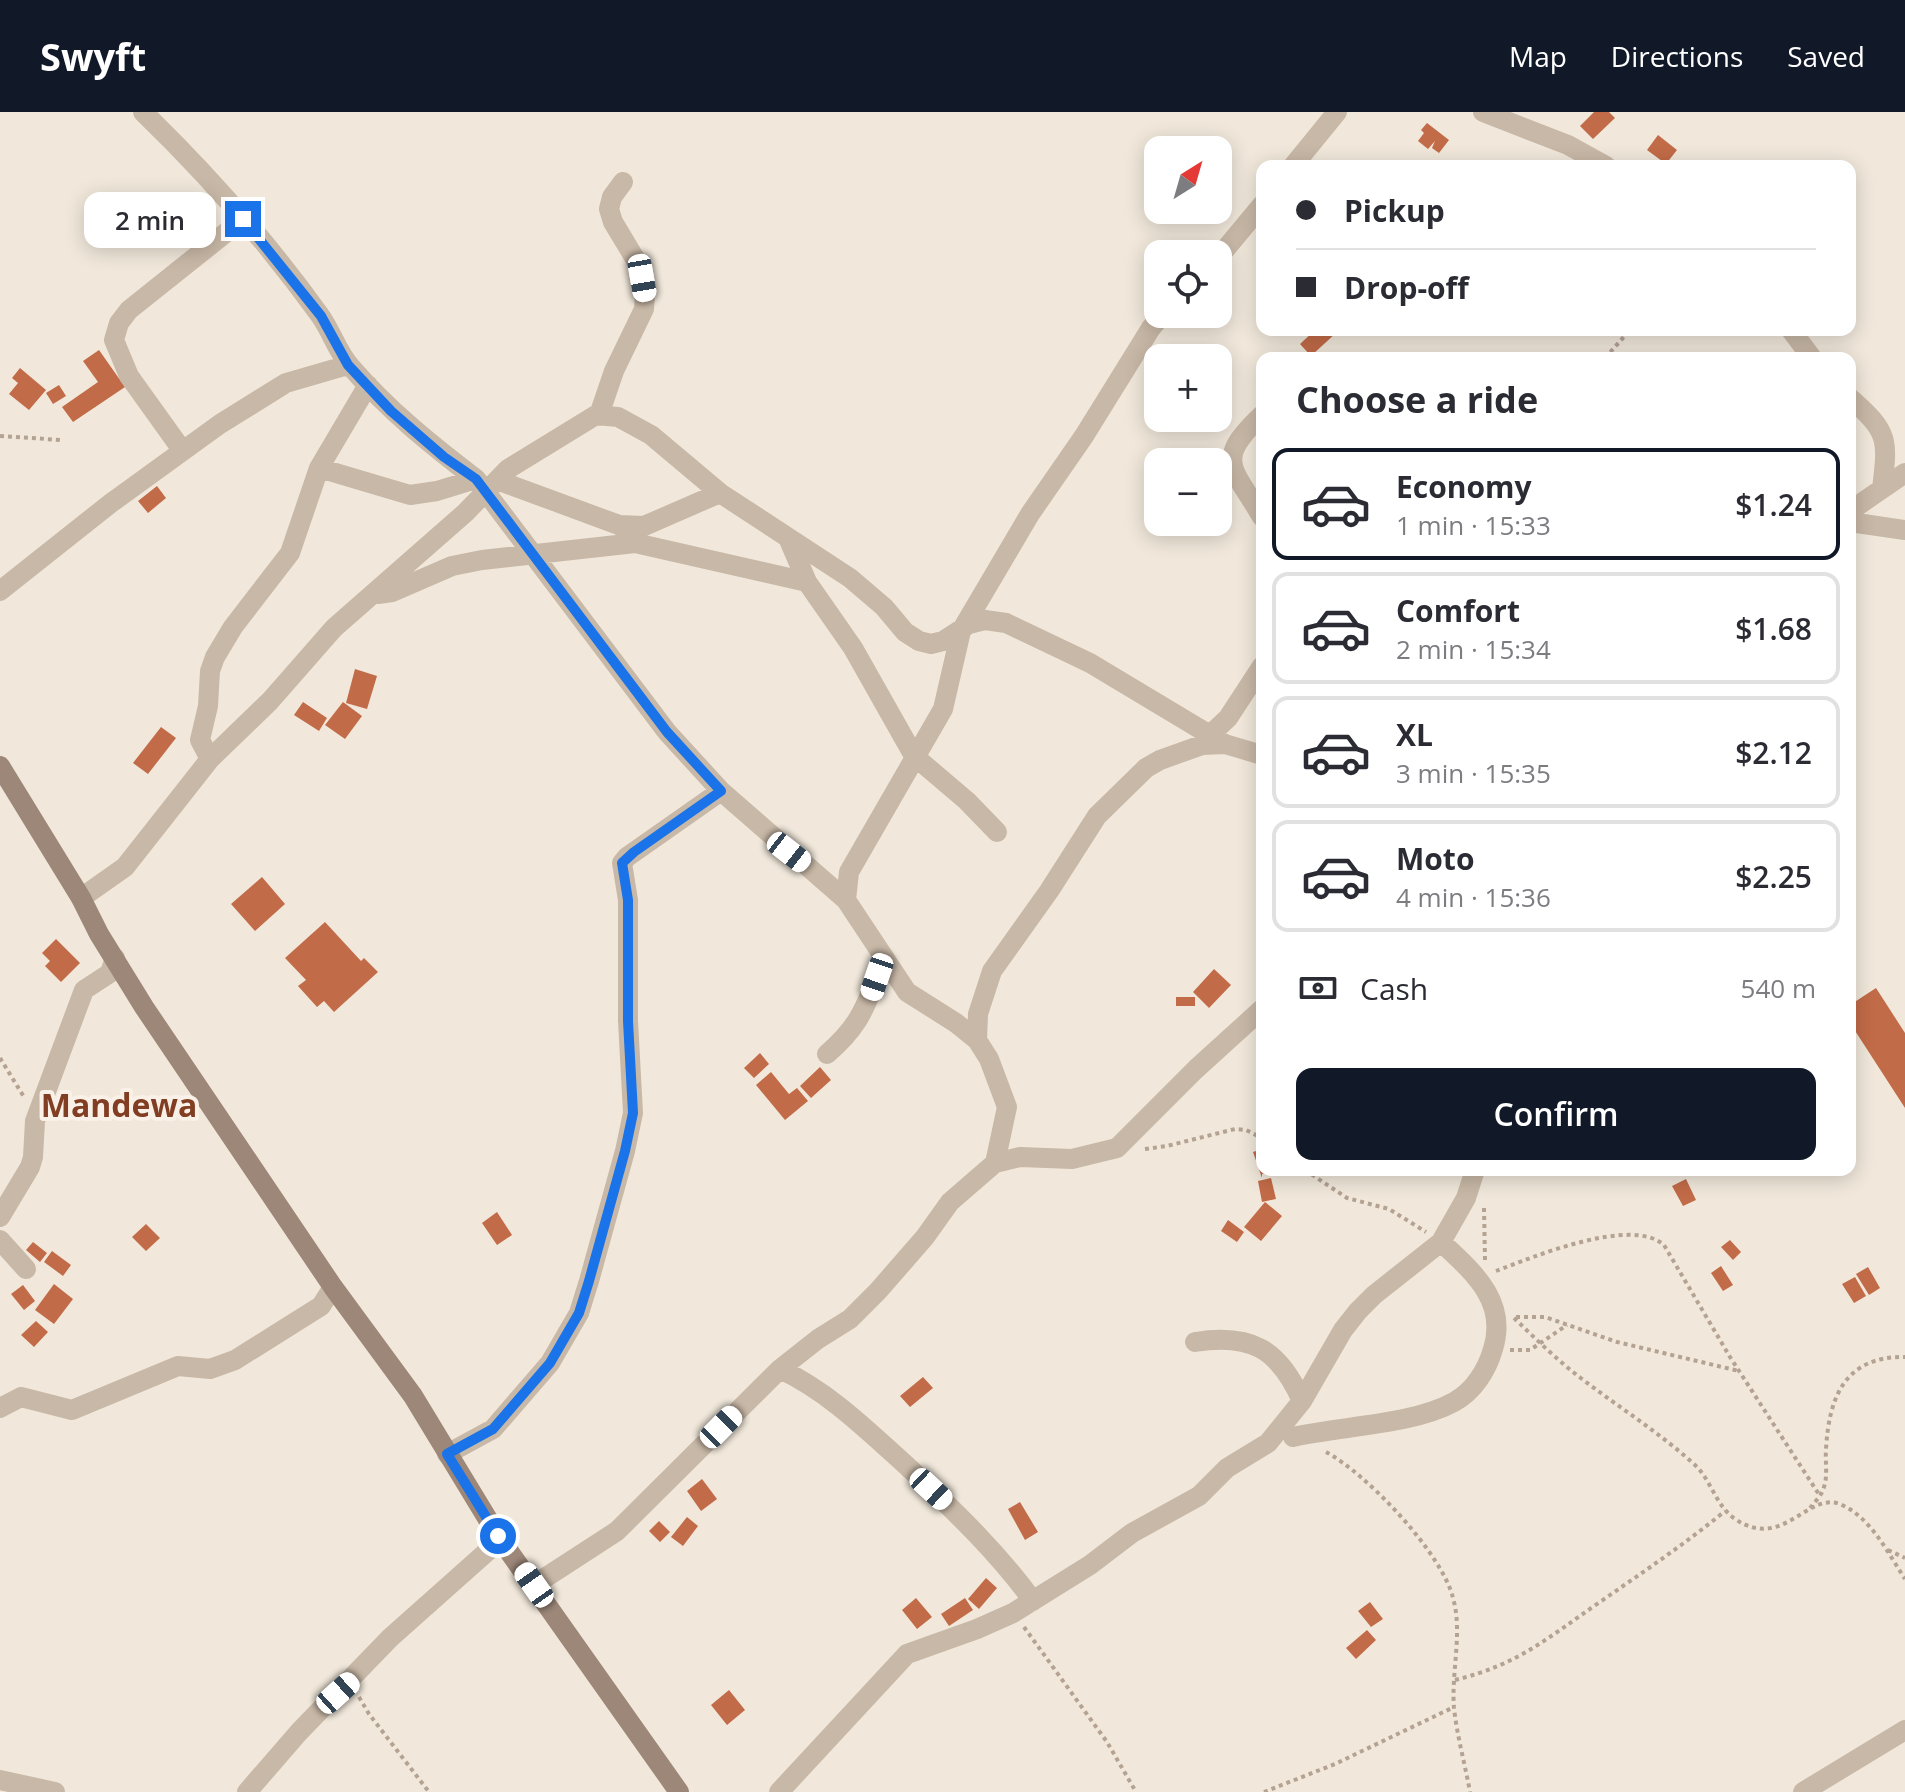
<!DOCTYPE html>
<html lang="en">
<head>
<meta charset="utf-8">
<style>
  body { margin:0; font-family:"Open Sans",sans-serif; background:#f2f2f3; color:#2b2b33; height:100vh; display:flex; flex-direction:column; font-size:30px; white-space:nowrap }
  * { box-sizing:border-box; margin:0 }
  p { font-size:26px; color:#7c7c81 }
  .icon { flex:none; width:44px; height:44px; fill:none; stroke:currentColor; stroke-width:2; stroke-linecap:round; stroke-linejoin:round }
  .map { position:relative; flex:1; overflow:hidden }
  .side { position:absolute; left:1256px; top:240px; width:600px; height:824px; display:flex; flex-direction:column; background:#fff; border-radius:16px; box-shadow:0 4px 20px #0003 }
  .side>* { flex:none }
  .banner { position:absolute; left:1256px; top:48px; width:600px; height:176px; border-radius:16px; box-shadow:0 4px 20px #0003; display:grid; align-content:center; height:176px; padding:0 40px; background:#fff }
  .needle { width:52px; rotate:37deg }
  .tools { position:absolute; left:1144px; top:24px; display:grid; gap:16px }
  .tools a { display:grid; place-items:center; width:88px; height:88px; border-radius:16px; background:#fff; box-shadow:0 4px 20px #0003; font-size:40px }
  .end { position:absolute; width:36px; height:36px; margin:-18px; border:10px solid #1a73e8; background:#fff; box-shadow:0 0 0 4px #fff }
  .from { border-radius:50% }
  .bubble { position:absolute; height:56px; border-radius:16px; background:#fff; box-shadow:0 4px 20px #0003; font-size:26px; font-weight:600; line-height:56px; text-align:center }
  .car { position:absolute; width:24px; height:48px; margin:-24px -12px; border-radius:10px; box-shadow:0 0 6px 2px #0007; background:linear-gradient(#fff 24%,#345 0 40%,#fff 0 76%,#345 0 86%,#fff 0) }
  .banner b { display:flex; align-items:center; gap:28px; height:76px; font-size:30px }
  .banner b+b { border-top:2px solid #e1e1e2 }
  .banner i { width:20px; height:20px; background:#2b2b33 }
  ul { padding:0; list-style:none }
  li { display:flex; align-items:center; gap:24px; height:112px; margin:0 16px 12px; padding:0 24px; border:4px solid #e1e1e2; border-radius:16px }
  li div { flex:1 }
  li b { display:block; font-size:30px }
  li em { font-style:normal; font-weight:600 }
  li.active { border-color:#111827 }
  li>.icon { width:72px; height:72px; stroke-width:1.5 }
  h2 { padding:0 40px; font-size:36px; line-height:96px }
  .pay { display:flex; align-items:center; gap:20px; height:88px; padding:0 40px; font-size:30px }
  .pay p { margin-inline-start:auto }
  .button { display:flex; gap:16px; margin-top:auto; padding:16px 40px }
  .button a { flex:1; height:92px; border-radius:16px; background:#111827; color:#fff; font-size:32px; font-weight:600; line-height:92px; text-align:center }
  header { display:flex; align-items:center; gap:48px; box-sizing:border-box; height:112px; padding:0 40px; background:#111827; color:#fff }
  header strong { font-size:38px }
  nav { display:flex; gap:44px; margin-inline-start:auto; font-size:28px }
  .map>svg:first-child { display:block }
  .building { fill:#c26b48 }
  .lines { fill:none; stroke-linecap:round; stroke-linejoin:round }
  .path { stroke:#b4a292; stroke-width:4; stroke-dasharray:4 4; stroke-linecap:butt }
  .minor { stroke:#c8b8a7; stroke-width:20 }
  .secondary { stroke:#9c8779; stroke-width:20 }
  .route { stroke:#1a73e8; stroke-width:10 }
  .labels { text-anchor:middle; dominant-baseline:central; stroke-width:8; stroke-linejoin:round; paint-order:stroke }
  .quarter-label { font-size:32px; font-weight:bold; fill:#823e23; stroke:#f9f1e7 }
</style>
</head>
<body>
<header>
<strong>Swyft</strong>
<nav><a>Map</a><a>Directions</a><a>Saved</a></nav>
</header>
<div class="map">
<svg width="1905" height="1680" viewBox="0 0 1905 1680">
  <rect width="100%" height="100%" fill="#f1e8db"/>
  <path class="building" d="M1594,0H1609L1615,6L1593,27L1580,14Z
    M1427,11L1449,28L1439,41L1432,36L1435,29L1428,37L1418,29L1424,21L1421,18Z
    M1658,23L1677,38L1666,52L1647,38Z
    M1315,218H1334L1336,221L1311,244L1300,232Z
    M99,238L125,275L73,310L62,295L98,270L83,249Z
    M20,256L46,278L29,298L9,282L18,271L12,266Z
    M59,273L66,284L53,292L46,281Z
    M157,374L166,386L148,401L138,389Z
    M355,557L377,564L367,597L346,591Z
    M303,590L327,606L319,619L294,603Z
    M343,590L362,604L345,627L325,613Z
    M161,615L176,626L148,662L133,651Z
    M262,765L285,792L255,819L231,792Z
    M325,810L361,849L364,846L378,860L334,900L324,889L317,895L298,874L306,868L285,846Z
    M56,827L80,851L61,870L45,854L50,849L42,841Z
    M1214,857L1231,873L1209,896L1193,880Z
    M1876,876L1905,921V996L1850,911V893Z
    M1176,885H1195V894H1176Z
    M760,941L769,952L754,966L744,956Z
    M820,955L831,968L811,986L800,974Z
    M771,960L789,982L797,976L808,989L785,1008L756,973Z
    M1262,1037V1058H1272L1262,1062V1066L1253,1040Z
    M1271,1066L1276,1087L1262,1090L1258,1069Z
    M1686,1067L1696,1088L1683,1094L1672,1074Z
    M1265,1090L1282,1104L1261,1129L1244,1115Z
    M497,1100L512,1123L497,1133L482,1111Z
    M1228,1108L1244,1120L1237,1130L1221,1119Z
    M146,1112L160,1126L146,1139L132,1125Z
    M1730,1128L1741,1140L1733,1148L1721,1135Z
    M33,1130L47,1141L40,1150L26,1138Z
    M52,1139L71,1153L63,1164L44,1150Z
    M1721,1154L1733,1173L1723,1179L1711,1161Z
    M1868,1155L1880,1176L1869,1183L1856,1162Z
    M1855,1165L1866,1184L1854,1191L1842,1172Z
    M54,1172L73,1187L54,1212L35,1198Z
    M23,1173L35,1189L24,1198L11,1182Z
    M36,1209L48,1220L34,1235L21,1223Z
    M923,1265L933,1276L910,1295L900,1284Z
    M702,1367L717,1387L701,1399L687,1379Z
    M1020,1390L1038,1420L1025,1428L1008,1397Z
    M687,1405L698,1414L683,1434L671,1425Z
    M659,1409L670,1420L660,1430L649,1419Z
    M986,1466L997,1476L979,1497L968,1487Z
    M916,1486L932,1505L917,1517L902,1498Z
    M965,1486L973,1498L949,1514L941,1502Z
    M1370,1490L1383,1507L1371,1515L1358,1499Z
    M1367,1518L1376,1528L1356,1547L1346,1536Z
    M729,1578L745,1598L727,1613L711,1593Z"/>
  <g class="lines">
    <path class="path" d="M1605,246L1630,218
      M0,324L61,328
      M0,946L24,985
      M1145,1037L1167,1034L1235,1017L1246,1018L1262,1026
      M1305,1058L1347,1086L1389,1097L1426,1120
      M1484,1096L1485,1148
      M1496,1159C1533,1145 1631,1104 1664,1133L1730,1245L1820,1384
      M1516,1205H1545L1617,1230L1739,1259
      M1514,1206C1536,1227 1558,1249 1582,1267C1620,1296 1660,1321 1695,1353C1711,1368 1716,1394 1735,1407C1784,1440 1808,1377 1842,1393C1871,1406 1888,1441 1905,1467
      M1510,1238H1530L1567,1213
      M1326,1340C1367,1362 1442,1441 1453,1486C1463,1521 1451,1559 1454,1596C1457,1624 1465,1652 1470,1680
      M1810,1396C1815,1390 1822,1383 1824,1375C1828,1363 1825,1350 1826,1337C1829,1285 1845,1244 1905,1245
      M1888,1438L1905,1446
      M1024,1515L1107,1630L1136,1680
      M1455,1568C1520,1552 1547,1526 1600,1490C1643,1460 1685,1432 1725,1399
      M359,1585L369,1602L429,1680
      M1264,1680L1335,1652L1454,1595"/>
    <path class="minor" d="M143,0C207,62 267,130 319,202C331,218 337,239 350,254C388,298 430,332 476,367L667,620L721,679L846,788L907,880L956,911L977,928L989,947L1007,995L995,1051L950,1090L925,1125L878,1179L850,1207L818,1227L780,1257L617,1419L534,1473
      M1483,0L1568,33L1606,54
      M1293,54L1337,0
      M1218,146L1262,93
      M1791,218L1812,246
      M1850,286C1889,320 1888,327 1882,377
      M599,303L614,259L644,197L645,184L637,150L613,110L609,97L612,85L623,70
      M1262,303C1213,349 1233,355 1262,405
      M182,338L129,264L114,228L119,211L129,198L243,107
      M319,356L410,383L437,379L476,367
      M497,368L619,413L644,414L720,381
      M1850,399L1905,361
      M1850,410L1905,418
      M625,425L635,431L807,470
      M789,428L807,470L853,536L914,644L967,689L997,720
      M0,479L111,391L220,312L286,271L348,253
      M378,482L392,480L452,454L482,448L635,431
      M1210,623L1228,606L1262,554
      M210,647L270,589L334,516L465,401L508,357L596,303L618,305L651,323L720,381L850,466L884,495L905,520L919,529L931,532L943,529L969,512L985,508L1006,511L1090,551L1225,632L1262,643
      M81,786L125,755L210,647L200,628L208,594L210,559L215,545L233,515L290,441L319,356L368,273
      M846,788L849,760L943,597L961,519L1030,402L1084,324L1151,216L1163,202
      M977,928L978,902L992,859L1049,779L1097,704L1146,656L1160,648L1202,633L1225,632
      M827,942C865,909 865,891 885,848
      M995,1051L1020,1045L1072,1047L1117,1036L1196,957L1262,897
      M0,1105L30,1055L33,1045L35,1009L84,878L110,861L115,846
      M0,1128L26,1157
      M1195,1230C1251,1221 1279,1237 1302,1289
      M780,1257C829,1280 867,1318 907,1354C952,1397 996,1438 1033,1489
      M0,1296L21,1285L72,1298L178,1254L210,1257L235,1248L321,1194L333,1175
      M1293,1325C1341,1314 1412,1313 1454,1290C1474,1279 1487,1258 1493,1237C1508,1189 1473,1160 1441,1130
      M447,1342L493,1317L550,1251L579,1201L589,1169L625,1039L633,1001L628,909V788L622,751L627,745L721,679
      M0,1668L55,1680
      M247,1680L299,1620L390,1526L490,1437L498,1424
      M779,1680L907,1542L977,1517L1013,1501L1090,1453L1132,1421L1199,1384L1227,1356L1268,1331L1302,1289L1343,1218L1358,1199L1374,1183L1441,1130L1466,1086L1475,1058
      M1803,1680L1905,1618"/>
    <path class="secondary" d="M0,654L81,786L99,822L144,895L333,1175L413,1284L498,1424L679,1680"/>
  </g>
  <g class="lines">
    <path class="route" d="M243,107L321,204L348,253L391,299L444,345L476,367L667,620L721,679L634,740L622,751L628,788V909L633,1001L625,1039L589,1169L579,1201L550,1251L493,1317L447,1342L498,1424"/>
  </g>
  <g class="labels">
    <g class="quarter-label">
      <text x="119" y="992">Mandewa</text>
    </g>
  </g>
</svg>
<div class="tools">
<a><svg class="needle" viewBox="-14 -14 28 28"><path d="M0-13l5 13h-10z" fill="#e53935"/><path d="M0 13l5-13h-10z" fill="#7c7c81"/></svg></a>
<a><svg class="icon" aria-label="locate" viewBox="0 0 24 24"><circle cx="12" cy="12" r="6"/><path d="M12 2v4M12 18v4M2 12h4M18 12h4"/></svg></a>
<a>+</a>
<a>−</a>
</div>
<i class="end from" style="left:498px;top:1424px"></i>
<i class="end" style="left:243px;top:107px"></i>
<div class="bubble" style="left:84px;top:80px;width:132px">2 min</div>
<i class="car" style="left:642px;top:166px;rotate:170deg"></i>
<i class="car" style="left:789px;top:740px;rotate:128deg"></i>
<i class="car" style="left:877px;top:865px;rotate:199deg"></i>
<i class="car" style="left:721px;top:1315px;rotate:45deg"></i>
<i class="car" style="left:931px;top:1377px;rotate:133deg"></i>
<i class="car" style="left:534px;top:1473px;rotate:325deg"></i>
<i class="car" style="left:338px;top:1581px;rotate:48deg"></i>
<div class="banner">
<b><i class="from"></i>Pickup</b>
<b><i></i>Drop-off</b>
</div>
<section class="side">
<h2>Choose a ride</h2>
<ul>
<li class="active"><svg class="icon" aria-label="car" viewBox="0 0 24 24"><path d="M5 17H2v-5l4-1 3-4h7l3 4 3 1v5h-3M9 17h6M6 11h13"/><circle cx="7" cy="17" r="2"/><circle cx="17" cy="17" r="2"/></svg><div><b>Economy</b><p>1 min · 15:33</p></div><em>$1.24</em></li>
<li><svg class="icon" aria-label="car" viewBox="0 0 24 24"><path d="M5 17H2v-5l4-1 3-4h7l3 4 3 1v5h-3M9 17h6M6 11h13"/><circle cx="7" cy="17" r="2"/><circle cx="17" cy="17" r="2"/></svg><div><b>Comfort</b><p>2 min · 15:34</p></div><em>$1.68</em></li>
<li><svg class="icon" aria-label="car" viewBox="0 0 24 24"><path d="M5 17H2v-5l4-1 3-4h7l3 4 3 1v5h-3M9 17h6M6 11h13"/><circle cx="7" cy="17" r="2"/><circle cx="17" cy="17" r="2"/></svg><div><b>XL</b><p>3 min · 15:35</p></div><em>$2.12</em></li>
<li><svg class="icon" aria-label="car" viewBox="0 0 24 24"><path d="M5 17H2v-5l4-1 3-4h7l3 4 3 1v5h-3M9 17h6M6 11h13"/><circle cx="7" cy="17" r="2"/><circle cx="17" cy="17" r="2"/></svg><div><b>Moto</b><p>4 min · 15:36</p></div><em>$2.25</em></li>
</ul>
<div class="pay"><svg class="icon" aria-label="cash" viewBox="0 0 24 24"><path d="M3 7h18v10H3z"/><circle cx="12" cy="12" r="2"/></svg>Cash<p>540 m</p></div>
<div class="button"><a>Confirm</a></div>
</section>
</div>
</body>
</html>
